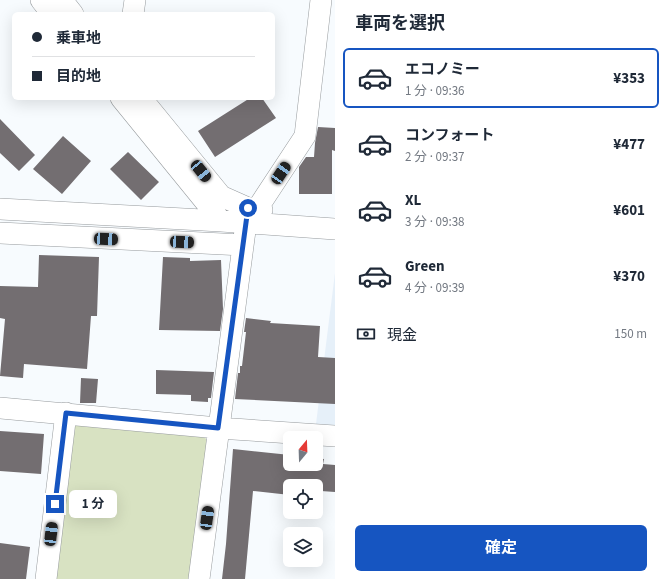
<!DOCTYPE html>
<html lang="ja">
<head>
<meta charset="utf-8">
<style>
  body { margin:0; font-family:"Source Sans 3","Noto Sans JP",sans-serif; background:#f2f2f3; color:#1f2937; height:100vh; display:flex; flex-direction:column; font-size:15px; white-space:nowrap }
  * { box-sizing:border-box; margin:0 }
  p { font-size:13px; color:#747a83 }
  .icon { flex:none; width:22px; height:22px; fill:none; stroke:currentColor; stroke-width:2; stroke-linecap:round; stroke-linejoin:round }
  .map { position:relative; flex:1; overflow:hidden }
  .side { display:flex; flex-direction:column; background:#fff; width:332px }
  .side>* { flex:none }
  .hud { position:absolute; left:12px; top:12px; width:263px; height:88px; border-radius:6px; box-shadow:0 4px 16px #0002; display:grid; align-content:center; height:88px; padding:0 20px; background:#fff }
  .needle { width:26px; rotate:19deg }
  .tools { position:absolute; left:283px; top:431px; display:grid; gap:8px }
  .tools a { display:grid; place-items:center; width:40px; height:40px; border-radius:6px; background:#fff; box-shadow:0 4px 16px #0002; font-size:20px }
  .end { position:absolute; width:18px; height:18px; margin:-9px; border:5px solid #1655c1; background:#fff; box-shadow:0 0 0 2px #fff }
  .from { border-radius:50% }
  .bubble { position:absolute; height:28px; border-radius:6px; background:#fff; box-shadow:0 4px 16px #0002; font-size:13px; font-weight:700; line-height:28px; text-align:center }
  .car { position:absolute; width:12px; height:24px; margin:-12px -6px; border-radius:5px; box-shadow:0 0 3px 1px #0007; background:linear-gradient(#222 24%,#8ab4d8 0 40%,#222 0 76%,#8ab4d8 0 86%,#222 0) }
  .hud b { display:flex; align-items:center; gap:14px; height:38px; font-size:15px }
  .hud b+b { border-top:1px solid #e0e1e3 }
  .hud i { width:10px; height:10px; background:#1f2937 }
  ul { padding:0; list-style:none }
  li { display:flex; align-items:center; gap:12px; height:60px; margin:0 8px 6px; padding:0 12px; border:2px solid transparent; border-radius:6px }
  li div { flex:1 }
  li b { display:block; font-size:15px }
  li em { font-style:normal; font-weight:700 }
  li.current { border-color:#1655c1 }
  li>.icon { width:36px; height:36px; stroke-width:1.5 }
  h2 { padding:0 20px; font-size:18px; line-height:48px }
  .pay { display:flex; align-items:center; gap:10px; height:44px; padding:0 20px; font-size:15px }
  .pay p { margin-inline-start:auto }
  .cta { display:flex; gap:8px; margin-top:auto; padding:8px 20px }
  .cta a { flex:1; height:46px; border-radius:6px; background:#1655c1; color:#fff; font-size:16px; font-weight:700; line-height:46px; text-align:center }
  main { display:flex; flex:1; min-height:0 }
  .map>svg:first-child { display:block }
  .built { fill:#e6f0f9 }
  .green { fill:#d8e2c2 }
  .building { fill:#736e71 }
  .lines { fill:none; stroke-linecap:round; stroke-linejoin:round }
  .minor-casing { stroke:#979b9e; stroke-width:22 }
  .minor { stroke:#fff; stroke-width:21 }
  .route { stroke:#1655c1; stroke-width:5 }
</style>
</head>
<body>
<main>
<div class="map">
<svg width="335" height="579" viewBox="0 0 335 579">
  <rect width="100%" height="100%" fill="#f7fbfe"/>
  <path class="built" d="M335,273V425L316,424Z"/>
  <path class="green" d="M78,423L201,433L207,440L190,579H52L71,429Z"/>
  <path class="building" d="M250,98H262L276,118L215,157L198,131Z
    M0,119L35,155L19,171L0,153Z
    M318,127L335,128V151L332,150V194H299V167L306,157H314L315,143Z
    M63,136L91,161L62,194L33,169Z
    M128,152L159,182L141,200L110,169Z
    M39,255L99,257L97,316H91L87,369L24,364L23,378L0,376L5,319L0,318V286L38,287Z
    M163,257L190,258V261L221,260L223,309L220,331L159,330Z
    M246,318L271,321L270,323L320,326L318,357L335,358V404L235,399L238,373H240V366H242L246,332H244Z
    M156,370L214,372L211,398H208V402L191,401V395L156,394Z
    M81,378L98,379L96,403H80Z
    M0,431L44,434L41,474L0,471Z
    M233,449L290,455V464H316V458L324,459L323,464L335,465V492L321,491L320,498H316V486H290V495L253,491L245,579H222L226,544Z
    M0,543L30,547L26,579H0Z"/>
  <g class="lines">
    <defs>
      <path id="minor" d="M41,0L52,14
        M62,0L73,14
        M133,14L135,0
        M121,98L221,221L335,229
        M141,98L221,196L248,208L262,210
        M0,209L221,221
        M257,209L305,136L321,0
        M0,233L243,245
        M0,408L218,428L335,436
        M46,579L66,413
        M199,579L248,208"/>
    </defs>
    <use href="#minor" class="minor-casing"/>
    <use href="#minor" class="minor"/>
  </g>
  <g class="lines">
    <path class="route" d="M55,504L66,413L218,428L248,208"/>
  </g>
</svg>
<div class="tools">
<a><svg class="needle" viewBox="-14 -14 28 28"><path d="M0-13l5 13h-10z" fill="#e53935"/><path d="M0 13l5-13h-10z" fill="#747a83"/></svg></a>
<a><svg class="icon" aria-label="locate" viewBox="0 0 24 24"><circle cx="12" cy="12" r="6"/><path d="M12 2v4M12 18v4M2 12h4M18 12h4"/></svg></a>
<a><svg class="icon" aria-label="layers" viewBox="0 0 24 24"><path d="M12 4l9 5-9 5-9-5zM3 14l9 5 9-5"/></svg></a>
</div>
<i class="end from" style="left:248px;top:208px"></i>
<i class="end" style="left:55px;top:504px"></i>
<div class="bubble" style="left:69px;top:490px;width:48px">1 分</div>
<i class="car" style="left:201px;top:171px;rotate:141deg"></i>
<i class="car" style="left:281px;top:173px;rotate:34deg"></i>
<i class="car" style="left:106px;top:239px;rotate:93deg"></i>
<i class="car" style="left:182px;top:242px;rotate:93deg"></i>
<i class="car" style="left:207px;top:518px;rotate:8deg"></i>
<i class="car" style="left:51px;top:534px;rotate:7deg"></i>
<div class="hud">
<b><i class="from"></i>乗車地</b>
<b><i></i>目的地</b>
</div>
</div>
<section class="side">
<h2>車両を選択</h2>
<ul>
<li class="current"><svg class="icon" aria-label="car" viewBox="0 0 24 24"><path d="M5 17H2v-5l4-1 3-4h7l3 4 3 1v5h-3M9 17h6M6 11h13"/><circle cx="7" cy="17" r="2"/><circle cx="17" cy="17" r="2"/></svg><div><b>エコノミー</b><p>1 分 · 09:36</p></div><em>¥353</em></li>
<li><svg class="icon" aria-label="car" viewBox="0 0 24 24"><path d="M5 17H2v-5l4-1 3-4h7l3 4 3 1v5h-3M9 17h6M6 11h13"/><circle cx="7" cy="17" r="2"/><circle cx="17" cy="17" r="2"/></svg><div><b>コンフォート</b><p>2 分 · 09:37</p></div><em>¥477</em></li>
<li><svg class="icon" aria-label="car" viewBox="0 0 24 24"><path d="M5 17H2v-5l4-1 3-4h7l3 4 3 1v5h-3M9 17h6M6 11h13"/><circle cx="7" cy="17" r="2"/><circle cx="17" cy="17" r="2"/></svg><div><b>XL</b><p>3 分 · 09:38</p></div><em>¥601</em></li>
<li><svg class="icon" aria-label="car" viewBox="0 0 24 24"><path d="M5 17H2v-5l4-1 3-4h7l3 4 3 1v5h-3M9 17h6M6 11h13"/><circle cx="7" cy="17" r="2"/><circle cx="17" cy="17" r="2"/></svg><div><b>Green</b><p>4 分 · 09:39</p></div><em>¥370</em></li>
</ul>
<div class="pay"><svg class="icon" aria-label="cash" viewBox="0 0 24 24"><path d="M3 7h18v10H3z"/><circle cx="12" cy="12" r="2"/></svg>現金<p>150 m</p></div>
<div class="cta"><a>確定</a></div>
</section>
</main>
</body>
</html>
